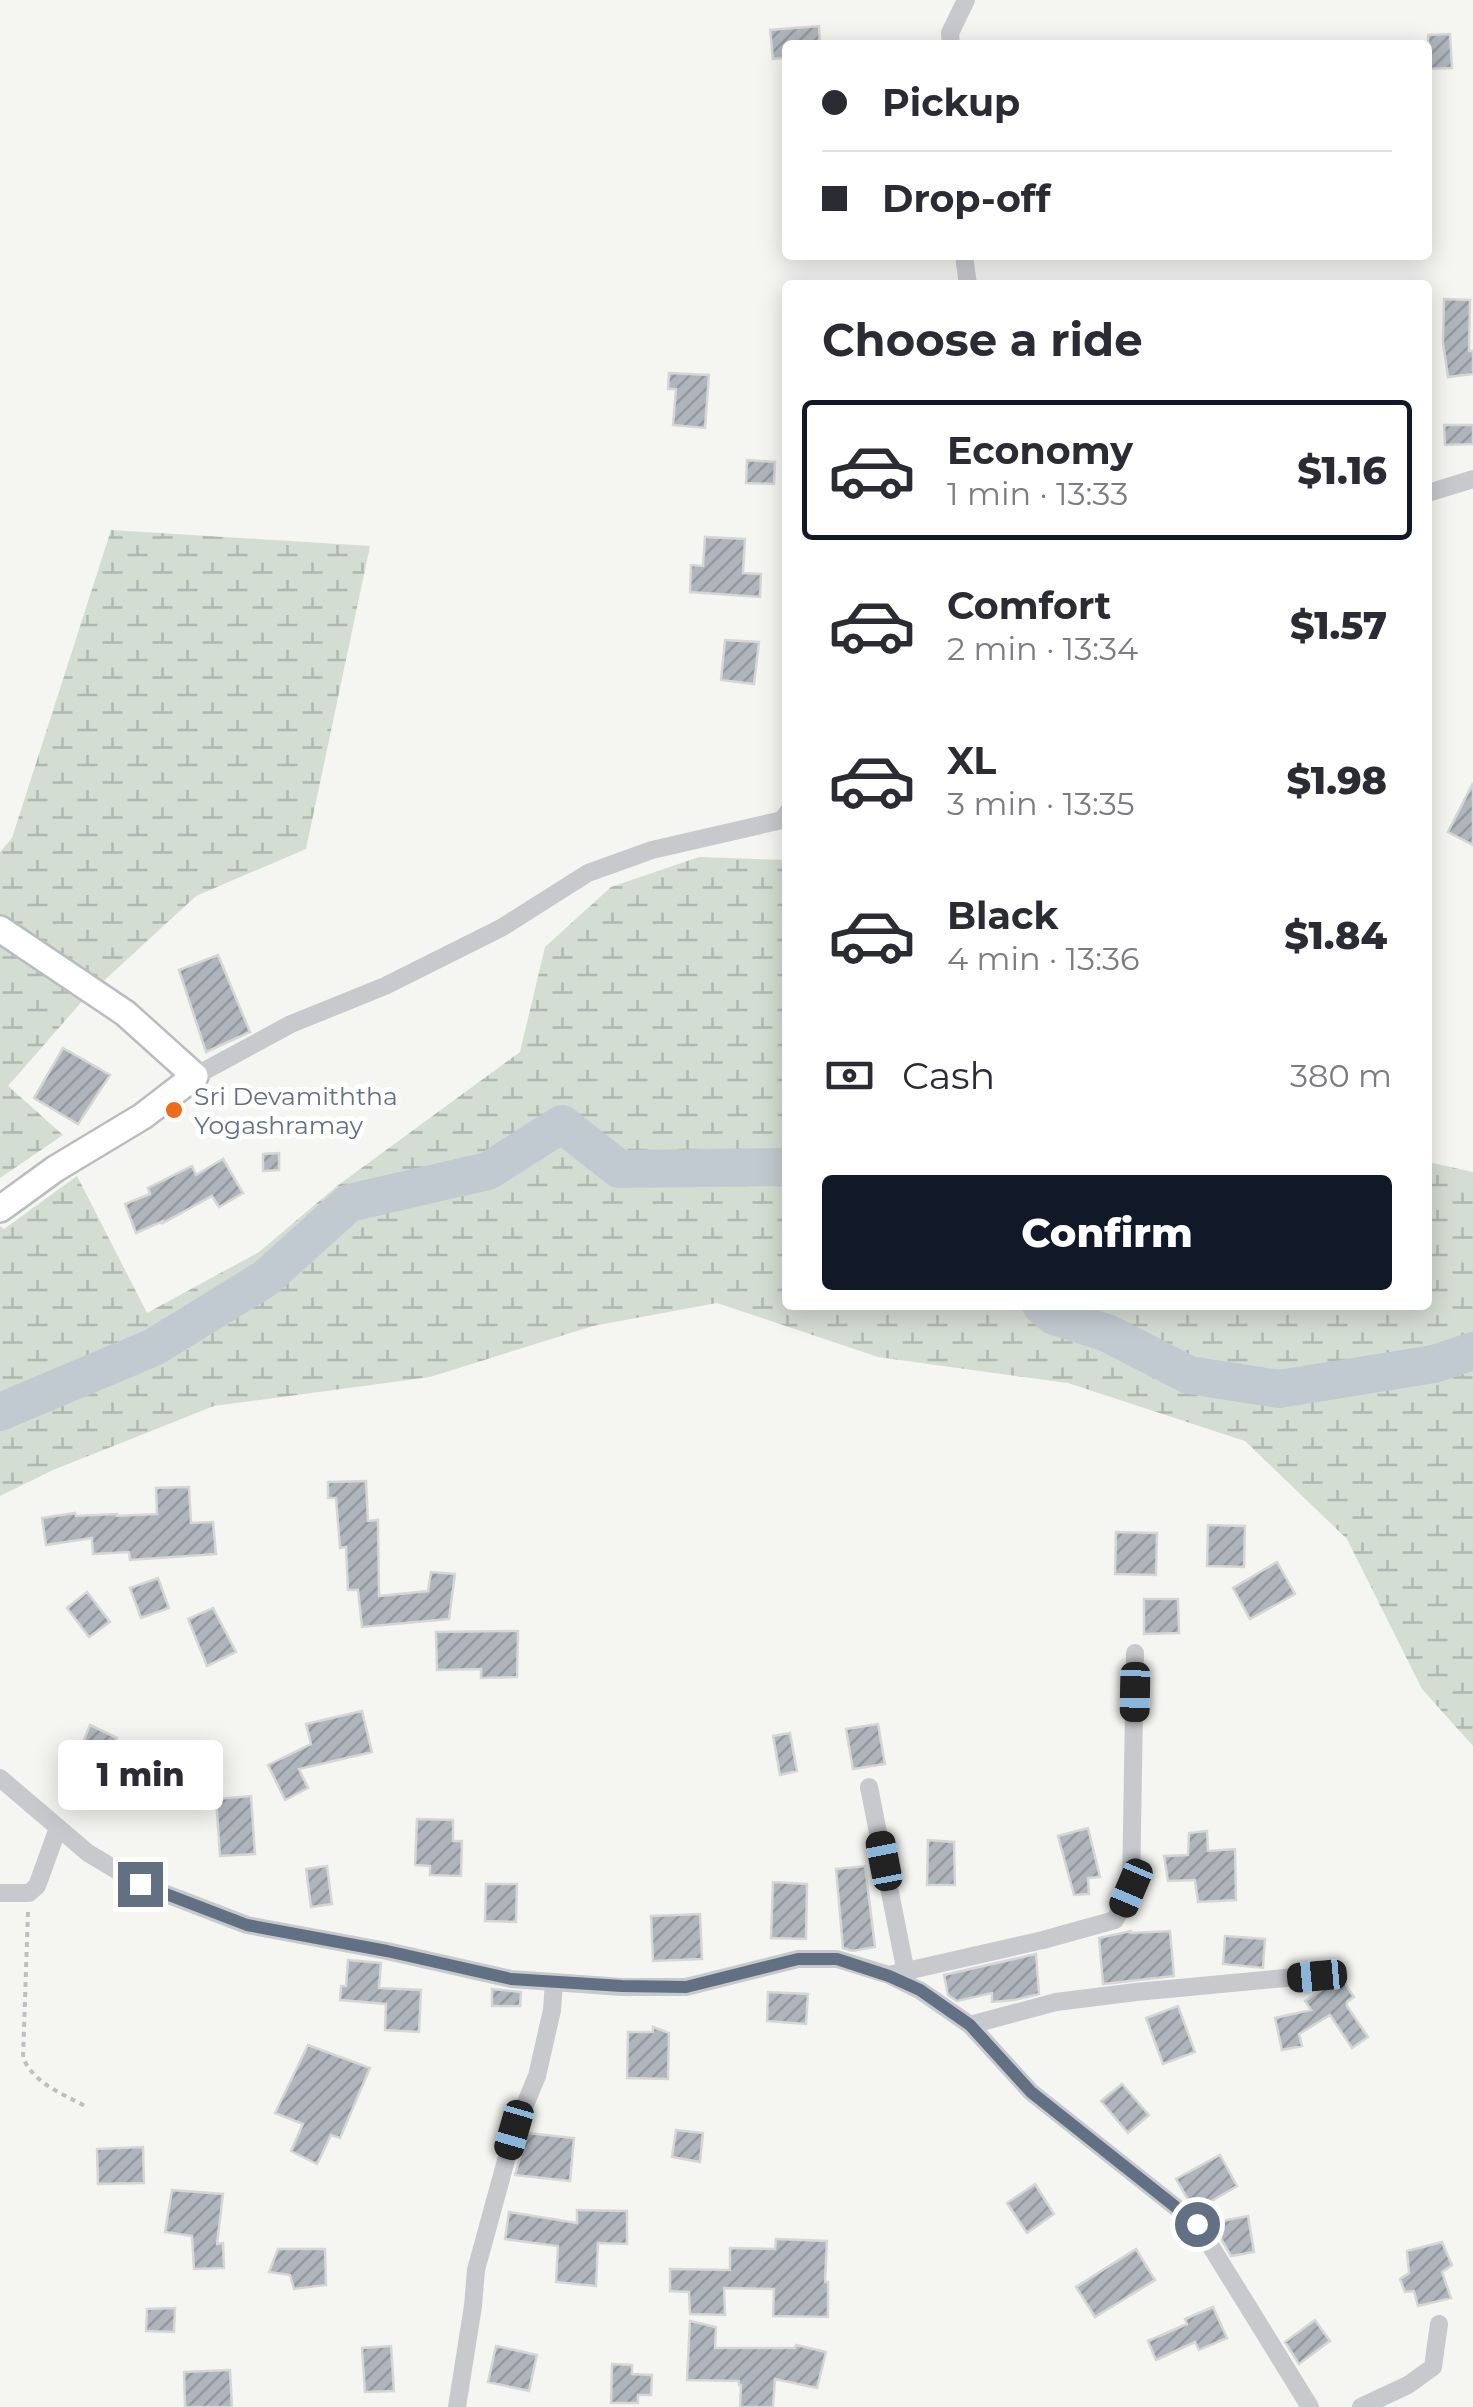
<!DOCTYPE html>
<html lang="en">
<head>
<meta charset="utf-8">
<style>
  body { margin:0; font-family:Montserrat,sans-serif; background:#f2f2f3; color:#2b2b33; height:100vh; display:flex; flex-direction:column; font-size:38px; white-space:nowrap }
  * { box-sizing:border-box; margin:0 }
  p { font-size:32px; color:#7c7c81 }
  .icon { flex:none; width:55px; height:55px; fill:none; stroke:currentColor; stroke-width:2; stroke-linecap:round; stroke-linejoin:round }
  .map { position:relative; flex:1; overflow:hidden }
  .panel { position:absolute; left:782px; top:280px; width:650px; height:1030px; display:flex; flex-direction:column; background:#fff; border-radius:10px; box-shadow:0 5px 25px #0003 }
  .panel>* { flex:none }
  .hud { position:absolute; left:782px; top:40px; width:650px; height:220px; border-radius:10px; box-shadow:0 5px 25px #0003; display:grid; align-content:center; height:220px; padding:0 40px; background:#fff }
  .end { position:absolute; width:45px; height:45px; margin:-22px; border:12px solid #627084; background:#fff; box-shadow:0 0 0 5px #fff }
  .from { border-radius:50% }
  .bubble { position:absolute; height:70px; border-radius:10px; background:#fff; box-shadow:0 5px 25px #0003; font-size:32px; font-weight:800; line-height:70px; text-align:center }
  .car { position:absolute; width:30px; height:60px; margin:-30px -15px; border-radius:12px; box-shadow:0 0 8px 2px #0007; background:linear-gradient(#222 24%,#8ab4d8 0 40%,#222 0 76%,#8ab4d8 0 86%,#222 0) }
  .hud b { display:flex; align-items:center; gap:35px; height:95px; font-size:38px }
  .hud b+b { border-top:2px solid #e1e1e2 }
  .hud i { width:25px; height:25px; background:#2b2b33 }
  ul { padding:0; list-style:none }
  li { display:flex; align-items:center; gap:30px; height:140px; margin:0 20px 15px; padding:0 20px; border:5px solid transparent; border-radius:10px }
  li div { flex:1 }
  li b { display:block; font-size:38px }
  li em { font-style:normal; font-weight:800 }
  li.on { border-color:#111827 }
  li>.icon { width:90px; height:90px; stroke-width:1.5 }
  h2 { padding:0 40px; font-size:45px; line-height:120px }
  .pay { display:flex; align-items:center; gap:25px; height:110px; padding:0 40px; font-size:38px }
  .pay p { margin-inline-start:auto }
  .action { display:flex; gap:20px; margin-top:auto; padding:20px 40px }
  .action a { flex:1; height:115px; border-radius:10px; background:#111827; color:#fff; font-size:40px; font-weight:800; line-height:115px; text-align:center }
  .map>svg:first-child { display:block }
  .wetland { fill:url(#wetland-marsh) }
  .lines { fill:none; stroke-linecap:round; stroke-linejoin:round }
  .river { stroke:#c2cad1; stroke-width:38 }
  .building { fill:url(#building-hatch); stroke:#d6d6d4; stroke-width:2.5 }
  .secondary-casing { stroke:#b9bcc1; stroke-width:30 }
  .path { stroke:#bebfc2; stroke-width:4; stroke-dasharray:5 5; stroke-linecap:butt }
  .street { stroke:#c7c9cd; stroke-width:18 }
  .secondary { stroke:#fff; stroke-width:25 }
  .route { stroke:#627084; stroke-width:12 }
  .poi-dot { fill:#ed6b19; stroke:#fff; stroke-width:4 }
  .labels { text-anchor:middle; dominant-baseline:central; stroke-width:10; stroke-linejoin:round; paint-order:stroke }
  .poi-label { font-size:25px; fill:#627084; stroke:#fff; text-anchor:start }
</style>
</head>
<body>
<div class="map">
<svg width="1473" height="2407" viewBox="0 0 1473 2407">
  <defs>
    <pattern id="wetland-marsh" width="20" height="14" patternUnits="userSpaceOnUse" patternTransform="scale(2.5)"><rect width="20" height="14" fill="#d4ddd2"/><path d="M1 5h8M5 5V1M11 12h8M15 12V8" fill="none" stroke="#afb8b0"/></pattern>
    <pattern id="building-hatch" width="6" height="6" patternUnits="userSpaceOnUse" patternTransform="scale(2.5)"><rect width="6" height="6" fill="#afb5bc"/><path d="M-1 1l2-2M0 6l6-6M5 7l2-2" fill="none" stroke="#92989e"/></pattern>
  </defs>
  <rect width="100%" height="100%" fill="#f5f5f1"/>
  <path class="wetland" d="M111,530L370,546L306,849L196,896L84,999L8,1086L63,1135L0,1178V852L12,838Z
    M699,857L787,860L788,1305H1428V1162L1473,1172V1746L1422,1689L1347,1539L1245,1441L1068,1383L878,1357L717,1303L593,1326L430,1377L214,1406L53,1470L0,1496V1226L4,1229L77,1176L147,1313L259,1252L337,1186L520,1052L545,947L611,887Z"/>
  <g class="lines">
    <path class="river" d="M1041,1305L1054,1316L1107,1333L1189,1375L1279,1389L1434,1364L1473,1351
      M0,1412L154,1347L266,1278L349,1203L488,1171L562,1124L619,1169L788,1167"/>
  </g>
  <path class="building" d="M819,26L820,45H788V58L773,59L770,30Z
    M1450,34L1452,68L1428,69V35Z
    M1444,299L1470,300L1469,351H1473V374L1448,377L1443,343Z
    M669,373L709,375L705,428L673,425L676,389H668Z
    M1444,425H1473V444L1445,445Z
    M747,460L775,462L774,484L746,483Z
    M705,537L745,539L743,573L761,574L760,597L690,592L691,565L703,566Z
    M725,640L759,642L754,684L721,680Z
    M1473,783V845L1448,832Z
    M218,955L250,1032L206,1052L179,970Z
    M63,1048L110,1075L78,1124L34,1098Z
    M279,1153V1170L263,1171V1154Z
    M223,1159L243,1193L219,1207L212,1196L163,1223V1221L136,1233L125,1204L150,1194L148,1188L192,1166L196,1175Z
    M366,1481L368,1521L378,1520L379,1596L428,1591L431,1572L455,1574L449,1619L362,1627L358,1590H348L346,1547L340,1548L336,1498H328V1482Z
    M189,1487L191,1523L213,1522L216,1554L130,1560L129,1552L93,1554L92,1538L46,1545L42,1518L75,1513L76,1516L117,1514V1516L157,1514L156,1488Z
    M1208,1525L1245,1526L1244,1567L1207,1566Z
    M1116,1532L1157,1533L1156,1575L1115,1574Z
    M1277,1562L1295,1594L1250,1619L1233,1588Z
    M158,1578L169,1608L141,1618L130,1588Z
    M87,1592L110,1622L89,1637L67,1608Z
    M1144,1599H1178L1179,1633L1144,1634Z
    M213,1608L236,1652L207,1666L188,1619Z
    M518,1631L517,1677L481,1678V1669L437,1670L436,1632Z
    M362,1711L372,1752L299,1769L308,1788L285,1800L268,1765L311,1744L306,1724Z
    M878,1724L885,1764L853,1769L846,1729Z
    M90,1725L117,1738L100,1785L71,1772Z
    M790,1733L797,1771L780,1775L773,1736Z
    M251,1796L255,1854L220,1856L216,1799Z
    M417,1819L453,1820V1841H462L461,1876L430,1875V1866L415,1865Z
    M1088,1828L1100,1877L1088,1878L1089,1894L1074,1895L1058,1836Z
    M1207,1831L1208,1851L1235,1849L1236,1900L1198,1902L1195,1880L1168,1881L1164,1856L1188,1855L1189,1833Z
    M928,1840L954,1842L955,1885H927Z
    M327,1866L332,1904L311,1907L306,1869Z
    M865,1866L875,1947L852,1951L843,1948L836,1869Z
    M773,1882L807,1884L806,1939L771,1938Z
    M486,1884H517L516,1922L485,1921Z
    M700,1914L702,1959L653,1961L651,1916Z
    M1131,1931V1933L1170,1931L1174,1976L1103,1984L1099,1938Z
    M1225,1936L1265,1939L1263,1968L1223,1964Z
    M1036,1954L1039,1994L1014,2000L992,2002V1993L957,2001L948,1995L944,1975Z
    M348,1960L381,1963L379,1988L421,1990L419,2032L385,2030L386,2004L340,2000L341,1986H346Z
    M1341,1977L1354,1997L1347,2002V2006L1368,2037L1352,2048L1330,2015L1299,2034L1302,2046L1282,2050L1275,2018L1311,2010L1305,2001Z
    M492,1989L521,1992L520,2006H492Z
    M768,1992L808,1994L806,2024L767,2021Z
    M1178,2006L1195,2052L1163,2064L1146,2018Z
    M653,2027L669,2033L668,2079L627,2078L628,2032H653Z
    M308,2045L370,2068L340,2138L331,2135L317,2164L291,2151L303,2124L275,2113Z
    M1122,2084L1149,2115L1128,2133L1101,2101Z
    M676,2130L703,2133L700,2162L672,2157Z
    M527,2133L574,2138L570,2181L515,2175Z
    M143,2147L144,2183L98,2184L97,2149Z
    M1220,2155L1237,2186L1198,2209L1190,2203L1176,2179Z
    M1035,2184L1054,2214L1027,2233L1007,2203Z
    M172,2190L223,2194L217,2244L223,2243L224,2268L194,2269L192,2236L165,2232Z
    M577,2210L627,2211V2244L598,2243L596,2286L556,2282L558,2246L505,2239L509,2212L577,2223Z
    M1248,2216L1254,2252L1231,2256L1220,2237L1217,2222Z
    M776,2239L827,2241L825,2282H828V2317L773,2316L774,2289L724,2288L725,2315L690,2314L689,2292L670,2291V2269L730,2270V2248L775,2249Z
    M1442,2242L1452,2265L1442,2272L1451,2298L1418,2306L1414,2291L1405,2292L1400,2279L1409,2273L1407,2251Z
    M278,2249H325L326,2285L294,2289L290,2275L269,2272Z
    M1136,2249L1155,2280L1095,2317L1076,2287Z
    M1213,2307L1227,2338L1199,2350L1195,2342L1156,2360L1148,2341L1187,2324L1185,2319Z
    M175,2308L174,2332L146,2331L147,2309Z
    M1315,2320L1330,2341L1299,2364L1285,2342Z
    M690,2321L716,2327L715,2348H795L796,2345L826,2352L817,2388L775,2379L773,2407H740L741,2385H739V2381L687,2380Z
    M391,2346L394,2391L365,2392L362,2348Z
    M496,2346L537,2355L529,2391L488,2382Z
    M612,2364L632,2365V2374L652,2375L651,2395H638V2403H611Z
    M230,2370L232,2407H185L184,2372Z"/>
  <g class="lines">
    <defs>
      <path id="secondary" d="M0,929L125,1013L195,1076L143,1116L55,1169L0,1209"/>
    </defs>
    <use href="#secondary" class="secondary-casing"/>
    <path class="path" d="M28,1912L23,2058C35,2084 61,2093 85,2106"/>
    <path class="street" d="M951,45L950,33L966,0
      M964,255L968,285
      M1428,493L1473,479
      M195,1076L291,1024L385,986L501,928L588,873L652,850L782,820L788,812
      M0,1778L88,1853L140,1884L247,1925L387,1951L511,1979L622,1987H686L798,1959H837L889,1975L921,1991L970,2025L1031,2092L1197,2224L1310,2407
      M869,1787L906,1973
      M0,1893H29L37,1886L58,1828
      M889,1975L1043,1940L1115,1920L1131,1888L1135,1653
      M970,2025L1056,2002L1136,1992L1317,1975
      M457,2407L473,2306L476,2270L514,2131L537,2076L552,2010L554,1982
      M1361,2407L1408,2385L1433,2367L1439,2324"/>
    <use href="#secondary" class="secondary"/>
  </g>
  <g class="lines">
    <path class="route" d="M140,1884L247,1925L387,1951L511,1979L622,1986L686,1987L798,1959H837L889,1976L920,1990L970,2025L1031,2092L1197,2224"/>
  </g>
  <circle class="poi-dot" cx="174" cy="1110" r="10"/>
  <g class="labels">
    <g class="poi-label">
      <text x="194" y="1096">Sri Devamiththa<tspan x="194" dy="29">Yogashramay</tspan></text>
    </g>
  </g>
</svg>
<i class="end from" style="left:1197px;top:2224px"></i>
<i class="end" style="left:140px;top:1884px"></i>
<div class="bubble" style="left:58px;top:1740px;width:165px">1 min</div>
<i class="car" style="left:1135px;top:1692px;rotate:181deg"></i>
<i class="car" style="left:884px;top:1861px;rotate:349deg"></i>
<i class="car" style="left:1131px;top:1888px;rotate:203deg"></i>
<i class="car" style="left:1317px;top:1976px;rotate:265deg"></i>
<i class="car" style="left:514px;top:2130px;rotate:196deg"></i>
<div class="hud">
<b><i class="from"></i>Pickup</b>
<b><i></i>Drop-off</b>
</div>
<section class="panel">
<h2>Choose a ride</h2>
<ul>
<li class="on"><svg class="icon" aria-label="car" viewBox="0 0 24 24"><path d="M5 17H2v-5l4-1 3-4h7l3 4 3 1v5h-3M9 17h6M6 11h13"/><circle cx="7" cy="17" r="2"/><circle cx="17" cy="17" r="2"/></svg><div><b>Economy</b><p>1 min · 13:33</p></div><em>$1.16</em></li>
<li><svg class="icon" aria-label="car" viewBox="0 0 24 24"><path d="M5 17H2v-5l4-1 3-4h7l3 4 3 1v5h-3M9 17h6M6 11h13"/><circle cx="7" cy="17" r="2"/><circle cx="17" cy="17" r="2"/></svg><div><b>Comfort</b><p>2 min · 13:34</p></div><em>$1.57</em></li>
<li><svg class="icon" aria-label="car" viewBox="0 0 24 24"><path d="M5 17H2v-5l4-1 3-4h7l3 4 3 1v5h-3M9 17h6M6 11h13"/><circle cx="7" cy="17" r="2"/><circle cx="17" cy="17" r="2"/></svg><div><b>XL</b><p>3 min · 13:35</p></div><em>$1.98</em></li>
<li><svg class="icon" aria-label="car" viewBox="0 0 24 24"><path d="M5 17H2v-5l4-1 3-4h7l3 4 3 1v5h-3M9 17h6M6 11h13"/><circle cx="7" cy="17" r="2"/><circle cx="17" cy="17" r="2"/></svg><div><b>Black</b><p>4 min · 13:36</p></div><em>$1.84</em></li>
</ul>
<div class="pay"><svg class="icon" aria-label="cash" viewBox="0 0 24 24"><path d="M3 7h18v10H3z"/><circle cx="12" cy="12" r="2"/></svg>Cash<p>380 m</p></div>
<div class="action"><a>Confirm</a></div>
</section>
</div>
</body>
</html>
